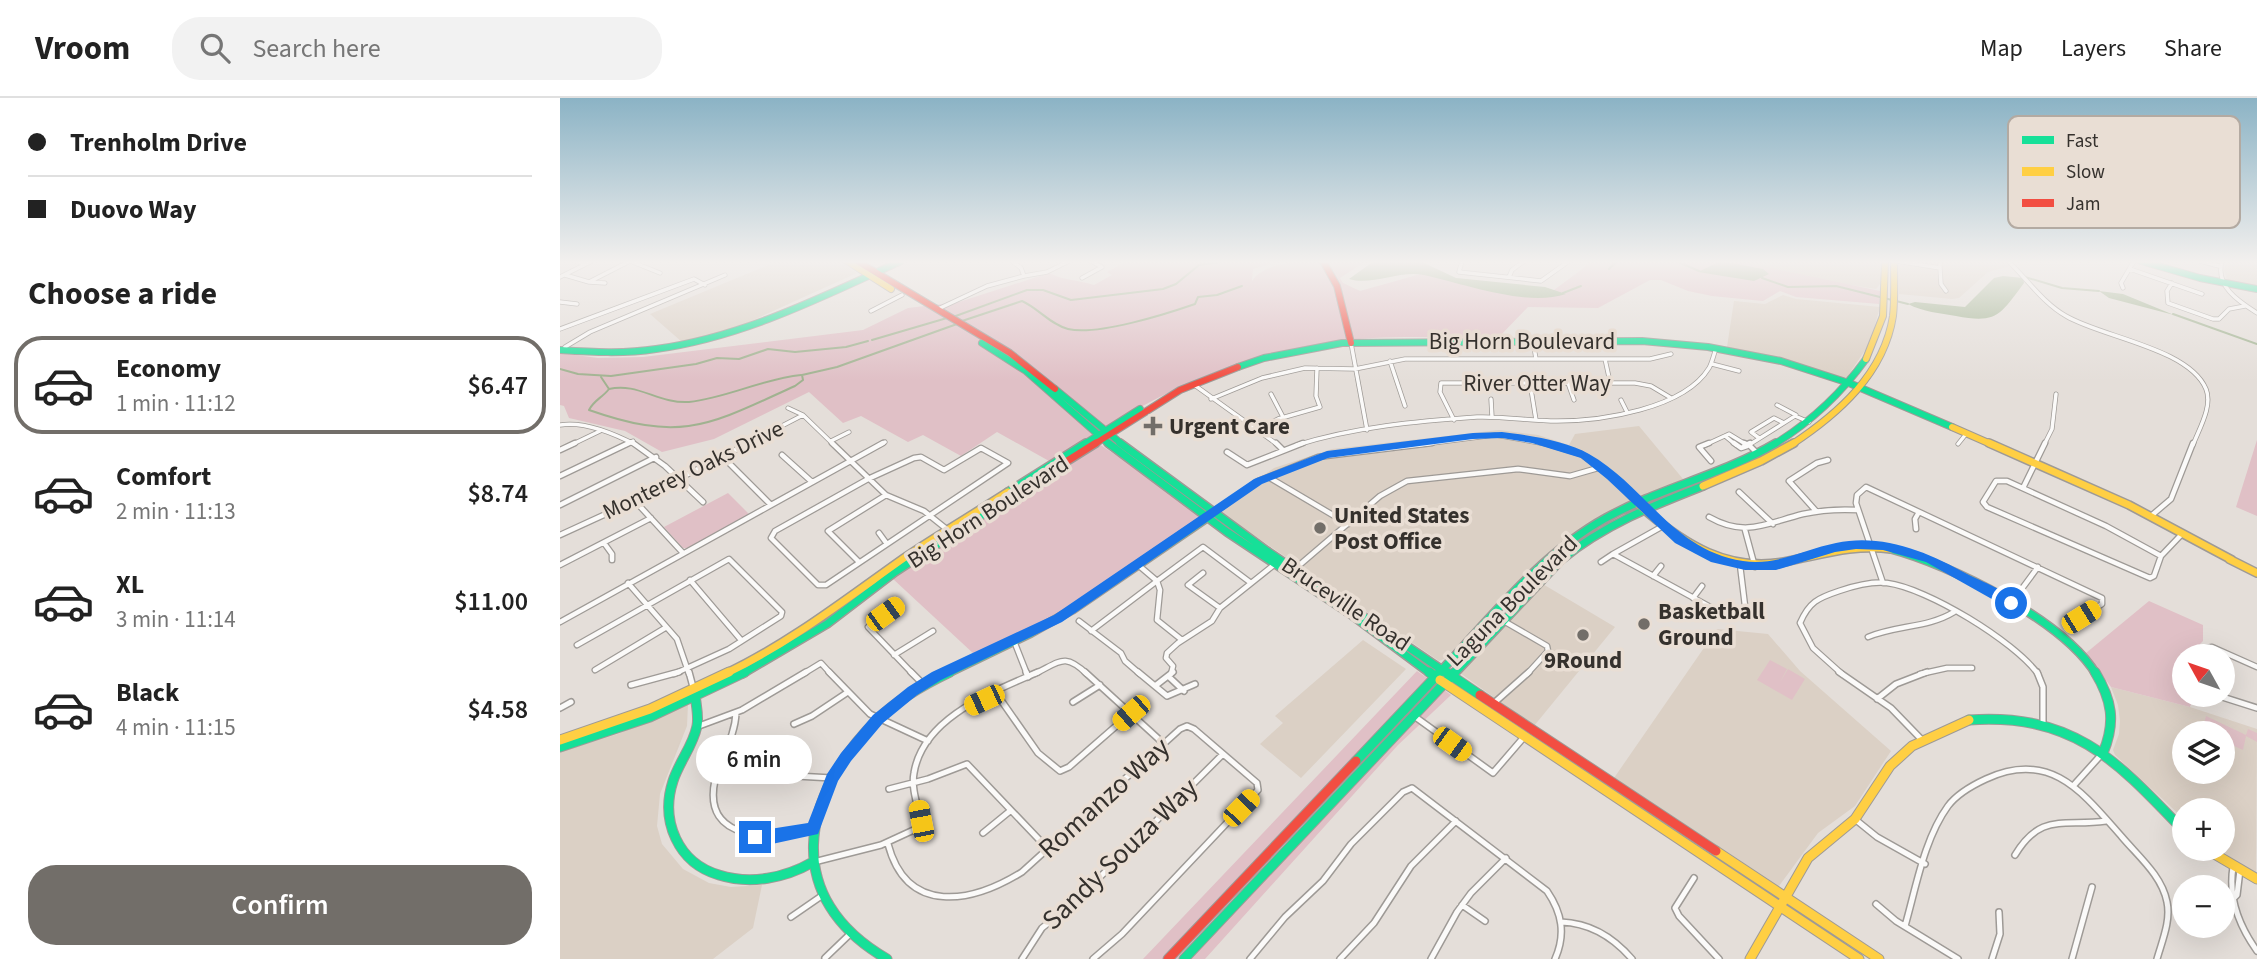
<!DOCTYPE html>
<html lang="en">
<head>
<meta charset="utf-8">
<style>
  body { margin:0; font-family:"Source Sans 3",sans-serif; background:#f2f2f2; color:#222; height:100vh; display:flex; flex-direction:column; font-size:26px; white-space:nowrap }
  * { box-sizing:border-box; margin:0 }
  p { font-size:23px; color:#767676 }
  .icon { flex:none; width:38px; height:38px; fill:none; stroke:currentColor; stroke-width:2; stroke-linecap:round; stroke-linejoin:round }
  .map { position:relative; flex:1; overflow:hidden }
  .details { display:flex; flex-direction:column; background:#fff; width:560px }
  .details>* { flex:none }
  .top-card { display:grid; align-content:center; height:154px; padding:0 28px; background:#fff }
  .needle { width:46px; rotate:310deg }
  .buttons { position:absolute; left:1612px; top:546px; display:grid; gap:14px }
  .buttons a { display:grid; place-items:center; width:63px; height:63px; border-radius:50%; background:#fff; box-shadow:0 7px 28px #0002; font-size:35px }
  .end { position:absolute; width:32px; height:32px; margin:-16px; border:9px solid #1a73e8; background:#fff; box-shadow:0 0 0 4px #fff }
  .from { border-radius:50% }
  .bubble { position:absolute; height:49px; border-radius:24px; background:#fff; box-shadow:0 7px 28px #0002; font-size:23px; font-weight:600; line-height:49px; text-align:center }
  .car { position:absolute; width:21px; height:42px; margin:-21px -10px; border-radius:9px; box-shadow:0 0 5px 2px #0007; background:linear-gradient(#f5c518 24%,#345 0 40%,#f5c518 0 76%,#345 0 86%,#f5c518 0) }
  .top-card b { display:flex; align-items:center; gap:24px; height:66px; font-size:26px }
  .top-card b+b { border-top:2px solid #e0e0e0 }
  .top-card i { width:18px; height:18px; background:#222 }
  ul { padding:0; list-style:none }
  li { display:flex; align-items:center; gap:21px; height:98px; margin:0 14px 10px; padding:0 14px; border:4px solid transparent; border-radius:28px }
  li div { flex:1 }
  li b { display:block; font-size:26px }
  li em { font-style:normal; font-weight:600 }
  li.selected { border-color:#726e69 }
  li>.icon { width:63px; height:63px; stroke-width:1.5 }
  h2 { padding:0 28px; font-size:32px; line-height:84px }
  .primary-button { display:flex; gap:14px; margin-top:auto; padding:14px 28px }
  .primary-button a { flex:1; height:80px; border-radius:28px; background:#726e69; color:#fff; font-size:28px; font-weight:600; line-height:80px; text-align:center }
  header { display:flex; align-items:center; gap:42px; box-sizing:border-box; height:98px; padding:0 35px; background:#fff; border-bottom:2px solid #e0e0e0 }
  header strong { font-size:33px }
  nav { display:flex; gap:38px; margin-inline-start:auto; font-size:24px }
  .search { width:490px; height:63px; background:#f2f2f2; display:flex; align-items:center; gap:18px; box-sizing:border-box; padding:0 24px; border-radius:28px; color:#767676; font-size:26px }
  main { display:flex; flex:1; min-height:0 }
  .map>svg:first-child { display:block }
  .built { fill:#dbd0c5; fill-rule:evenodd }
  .green { fill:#e0c0c6 }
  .water { fill:#a0b290 }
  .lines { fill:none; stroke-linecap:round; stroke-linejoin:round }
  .stream { stroke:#a0b290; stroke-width:2 }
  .street-far2-casing { stroke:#9e9a96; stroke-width:5 }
  .street-far1-casing { stroke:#9e9a96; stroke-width:7 }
  .street-casing { stroke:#9e9a96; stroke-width:8 }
  .fast-far2-casing { stroke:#9e9a96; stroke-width:8 }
  .fast-far1-casing { stroke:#9e9a96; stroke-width:10 }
  .fast-casing { stroke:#9e9a96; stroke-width:11 }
  .slow-far2-casing { stroke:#9e9a96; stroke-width:8 }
  .slow-far1-casing { stroke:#9e9a96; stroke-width:10 }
  .slow-casing { stroke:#9e9a96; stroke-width:11 }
  .jam-far2-casing { stroke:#9e9a96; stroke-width:8 }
  .jam-far1-casing { stroke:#9e9a96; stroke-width:10 }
  .jam-casing { stroke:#9e9a96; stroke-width:11 }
  .street-far2 { stroke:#fbfaf9; stroke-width:3.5 }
  .street-far1 { stroke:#fbfaf9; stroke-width:4.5 }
  .street { stroke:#fbfaf9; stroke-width:5 }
  .fast-far2 { stroke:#16e098; stroke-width:6 }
  .fast-far1 { stroke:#16e098; stroke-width:7 }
  .fast { stroke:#16e098; stroke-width:9 }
  .slow-far2 { stroke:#ffcf43; stroke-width:6 }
  .slow-far1 { stroke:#ffcf43; stroke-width:7 }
  .slow { stroke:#ffcf43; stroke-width:9 }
  .jam-far2 { stroke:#f24e42; stroke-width:6 }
  .jam-far1 { stroke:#f24e42; stroke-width:7 }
  .jam { stroke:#f24e42; stroke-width:9 }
  .route { fill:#1a73e8 }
  .poi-dot { fill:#726e69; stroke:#e9ded4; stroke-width:2.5 }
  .labels { text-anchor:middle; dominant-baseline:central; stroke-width:7; stroke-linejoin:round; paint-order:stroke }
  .street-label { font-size:23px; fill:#35312d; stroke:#e9ded4 }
  .poi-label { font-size:23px; font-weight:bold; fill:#35312d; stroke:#e9ded4; text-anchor:start }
  .near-street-label { font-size:28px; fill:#35312d; stroke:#e9ded4 }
  .key { fill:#e9ded4; stroke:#b3aaa2; stroke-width:2 }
  .key-label { font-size:19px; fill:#35312d }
</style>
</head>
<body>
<header>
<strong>Vroom</strong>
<div class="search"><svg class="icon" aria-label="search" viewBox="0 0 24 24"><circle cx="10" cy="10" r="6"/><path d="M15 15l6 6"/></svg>Search here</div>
<nav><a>Map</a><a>Layers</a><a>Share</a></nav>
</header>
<main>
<section class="details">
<div class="top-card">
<b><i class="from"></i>Trenholm Drive</b>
<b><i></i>Duovo Way</b>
</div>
<h2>Choose a ride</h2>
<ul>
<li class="selected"><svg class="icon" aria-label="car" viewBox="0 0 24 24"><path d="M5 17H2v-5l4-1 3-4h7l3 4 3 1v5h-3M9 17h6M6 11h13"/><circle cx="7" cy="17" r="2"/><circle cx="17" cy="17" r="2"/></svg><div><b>Economy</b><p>1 min · 11:12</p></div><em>$6.47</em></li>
<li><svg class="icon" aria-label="car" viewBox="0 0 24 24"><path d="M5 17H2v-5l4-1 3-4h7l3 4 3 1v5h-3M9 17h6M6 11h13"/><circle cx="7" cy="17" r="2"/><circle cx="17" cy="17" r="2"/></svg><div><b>Comfort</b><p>2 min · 11:13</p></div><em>$8.74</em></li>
<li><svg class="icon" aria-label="car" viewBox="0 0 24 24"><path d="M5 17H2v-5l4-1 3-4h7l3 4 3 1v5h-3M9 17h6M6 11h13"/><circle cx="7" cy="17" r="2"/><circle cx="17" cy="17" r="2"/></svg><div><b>XL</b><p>3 min · 11:14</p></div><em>$11.00</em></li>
<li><svg class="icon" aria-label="car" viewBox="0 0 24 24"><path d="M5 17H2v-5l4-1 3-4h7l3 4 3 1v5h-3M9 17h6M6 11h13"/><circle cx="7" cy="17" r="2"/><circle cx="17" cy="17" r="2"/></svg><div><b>Black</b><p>4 min · 11:15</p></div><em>$4.58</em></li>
</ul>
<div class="primary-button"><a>Confirm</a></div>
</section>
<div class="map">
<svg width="1697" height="861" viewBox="0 0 1697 861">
  <rect width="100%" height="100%" fill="#e4ded9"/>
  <path class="built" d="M218,163H279L297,175L178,229L122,244L90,216Z
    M1178,163H1320V186L1316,191L1260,182Z
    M1338,163H1444L1450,168L1428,174L1399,200L1392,201L1339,196Z
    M1667,163H1697V188L1667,182L1664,172Z
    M1223,197L1236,201L1320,209L1310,245L1287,279L1283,280L1223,261L1167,249L1174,203L1205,206Z
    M1079,328L1123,381L1038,419L1002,444L884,561L879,563L655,411L714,370L772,351L939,332L978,337L1009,347L1015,336Z
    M981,485L1055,529L974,628L900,575Z
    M1157,531L1208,536L1240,573L1331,653L1295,708L1258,735L1219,788L1054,680Z
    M803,542L846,571L741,680L700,646L723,625L715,618Z
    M1551,589L1630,609L1697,631L1696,774L1673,762L1660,751H1662V712H1624V721L1555,657L1553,652L1559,636L1560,623L1558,607ZM1624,635H1662V674H1624Z
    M128,606L127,628L100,696L97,728L102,746L123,771L149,785L171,789L202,787L193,830L153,861H0V654L58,636Z"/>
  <path class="green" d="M567,163H718L693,171L692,183C711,156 776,163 806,163L780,180L783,185L800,193L875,172L896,180L994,192L1033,163H1178L1320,193L1319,206L1236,199L1220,193L1203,203L1152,198L1128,193L1101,182H1090L1038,210L968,209L938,240C884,240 826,236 772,244C657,260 586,304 489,363L437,334L401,358L363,337L348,344L301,318L283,325L249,294L154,341L102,354L65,333L9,320L4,308L0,307V255L38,260L83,259L303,232L348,210L399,204L489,175C502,182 518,182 534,187L552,177L547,174Z
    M1697,342V418L1676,409Z
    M539,346L603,388L639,417L638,422L501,515L415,557L332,480Z
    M168,395L189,416L128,450H123L104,429Z
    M1589,503L1643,527V543L1640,546L1638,558H1624V597H1634L1630,609L1551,589L1526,555Z
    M1210,562L1227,571L1220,584L1228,571L1245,581L1232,602L1197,582Z
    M857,573L891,597L838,647L645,861H583Z
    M1646,618L1686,637L1688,631L1697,635V644L1686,638L1683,652L1663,643L1664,634L1663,639L1662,635L1642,633Z"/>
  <path class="water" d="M814,163H860L896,180L985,189L1006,196C966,209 905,186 864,177C839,172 812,188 789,181Z
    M1161,163L1203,171L1209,176L1194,183L1138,174Z
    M1443,178L1463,180L1464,185C1440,217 1437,226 1396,218C1380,215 1363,214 1348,206L1355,204L1405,209L1434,180Z
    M1539,193L1563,196L1614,217L1549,200Z"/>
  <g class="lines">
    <path class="stream" d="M1116,163L1139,173
      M1049,171L1057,163
      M1465,179L1502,190L1539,193
      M1202,180L1228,189L1276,188L1348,206
      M1003,195L1021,188
      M1613,216L1697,246
      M393,219L467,192H483L511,202L603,191L616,186L639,167L666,163
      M402,223L462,203C478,210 491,227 508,231C537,238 606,216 635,206L638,199L657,197L682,188
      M312,242L387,220
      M0,271L18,276L51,278L136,266L157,260L179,261L208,251L235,254L286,249L308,243
      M41,279L49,291C77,284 99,306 129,304C167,300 202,281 241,277
      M49,291C42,300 34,302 29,312C123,345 149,327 235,288L243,282L242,277L277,269L397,226"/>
    <defs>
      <path id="street-far2" d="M15,163L24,166
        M70,163L100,175
        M452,163L461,170L464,178L487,174L509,163
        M902,163L899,174L981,183L1009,163
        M1337,163L1380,170V163
        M1448,163C1467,181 1483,205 1506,218C1541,239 1629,250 1646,291C1653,308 1639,331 1633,347
        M1640,163L1659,168
        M1662,163C1655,188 1678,203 1697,215
        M1380,170L1381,186L1386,193
        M1570,171L1642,196
        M5,177L29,184L45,185
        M0,179L32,163
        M949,179L952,172L964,163
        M522,180L542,169L531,163
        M29,184L70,163
        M1612,185L1607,193L1608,205L1653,221H1659L1669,211L1685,208
        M1563,190L1561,185L1574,163
        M0,204L17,206
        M378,211L427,188L464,178
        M311,213L342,197
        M0,231L134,181L145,187
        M973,243L976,261
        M791,245L807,332
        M5,249L30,234L165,177
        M1045,261L1050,284
        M830,263L845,308
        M1152,266L1179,273
        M970,285L976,322
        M1008,285L1014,302
        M633,286L718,347
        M711,296L723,319
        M651,301L702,280L745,270L795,271L845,261H1090L1111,256
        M931,301L932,319
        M1061,302L1067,314
        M1217,307L1236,317
        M228,310L243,317L274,347
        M894,322L880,294L881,285H1075L1091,288L1111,300
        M0,327C24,323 55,336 76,347
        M698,331L718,321L760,309L756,298L757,270
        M1165,338L1176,347
        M1199,340L1191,334L1214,320L1224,325
        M271,343L289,334
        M1398,346L1406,336
        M11,347L40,333
        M65,347L73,343
        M185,347L243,317
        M320,347L325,344
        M737,347C794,329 858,323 917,319C944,318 970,323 997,323C1041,323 1124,311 1149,270C1152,265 1154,256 1156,250
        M858,347L935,337L991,347
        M1145,347L1169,336L1187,347
        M1189,347L1235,318L1249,324
        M1484,347L1492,331L1496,296"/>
      <path id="street-far1" d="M73,345L105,368L143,404
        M272,345L326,397L364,413L389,433
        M716,345L722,351
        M985,345L1021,356L1051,378L1076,404
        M1149,345L1139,349L1151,363
        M1174,345L1181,350L1187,348
        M1184,345L1188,347
        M1190,345L1188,346L1197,355
        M421,350L448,365L266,487H258L211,440L215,433L308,381L354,360L361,359L384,372Z
        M0,352L15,345
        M667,354L687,367L743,345
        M222,357L252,384
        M163,359L211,407
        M0,378L69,345
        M710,380L788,426
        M1436,383H1447L1546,428L1601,458L1594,478L1590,480L1427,409L1423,404Z
        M1463,390L1485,345
        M1179,394L1213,426
        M75,403L123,455
        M0,407L96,359
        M1256,413L1229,383L1257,365L1268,362
        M1591,418L1611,401L1633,345
        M648,419L698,383L758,359L872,345
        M1149,419C1186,440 1207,425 1243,416C1261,412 1280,411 1298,412
        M1356,431L1355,421L1359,414
        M1185,432L1195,469
        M319,435L327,446
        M0,437L83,399L189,345
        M44,445L52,456V462
        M1053,456L1103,428
        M1601,458L1621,437
        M299,464L268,433L326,397
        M1041,464L1053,456L1154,511L1169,516H1186L1180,467
        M0,467L91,420
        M736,470L820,398L847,383L958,371L1010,378L1038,370
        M643,475L628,487L660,510
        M1093,478L1101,468
        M130,482L181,542
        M68,485L117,541L129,576
        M1323,485L1296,405L1297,397L1306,389L1542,500V506L1521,519
        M1133,500L1142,488
        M1452,504L1478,469
        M340,506L308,529L353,576
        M942,522L987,548L988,553L967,576
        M519,523L561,555L565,563L580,576
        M0,524L323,345
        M531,533L597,483L577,466
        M1308,539C1337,527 1368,530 1394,514
        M622,542L597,522L600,492L597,483L643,449L691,485
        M454,543L467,576
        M17,547L169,461L222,514L221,518L169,551L114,576
        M334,557L373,533
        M1644,558L1646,550L1652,549L1697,569
        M35,572L105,530
        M243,576L261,565L271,576
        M474,576C500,564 504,554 527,576
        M611,576L613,568L606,560L607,555L618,545L652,523L660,510L715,466
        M1282,576L1253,550L1240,525C1249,504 1258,500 1279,493C1294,488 1311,483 1327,485C1367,490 1454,543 1478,576
        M1360,576L1387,570H1412"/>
      <path id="street" d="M129,574L133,589
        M269,574L310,616L368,643
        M351,574L363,586
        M466,574L468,579
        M525,574L603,645
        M578,574L607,598L635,586
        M1279,574L1331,610L1362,642
        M1477,574L1483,589V626
        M608,578L624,593
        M71,587L119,574
        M595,588L613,574
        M436,595L478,655L500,673L509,669L571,615
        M1656,597L1697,610
        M1317,601L1336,586L1367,574
        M513,604L540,587
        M934,605L969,574
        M0,610L11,604
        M176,615C175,640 160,659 155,682C141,746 214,741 253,731
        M854,618L933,675L964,639
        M234,626L252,618L288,594
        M139,628L182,612L246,574
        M218,677L272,680
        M1514,687L1541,657
        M329,691L368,681L407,666L488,751
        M1296,722L1317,739L1365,766
        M423,735L450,713
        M328,746C347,818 412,805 462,774L620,631L627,628L634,631L697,685L698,692L562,836L533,861
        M1455,757C1481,714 1503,729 1546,723
        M254,764L321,747L358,730L361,723C358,708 351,691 354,675C363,619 433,594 478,574
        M1673,769C1668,800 1679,828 1697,853
        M1134,780L1115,810L1119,818L1159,861
        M1674,800L1677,797L1680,772
        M1316,806L1336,823L1398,861
        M902,807L925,823
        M231,819L260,799
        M1001,824C1031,825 1053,839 1072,861
        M1345,828C1356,790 1364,741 1388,708C1397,696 1413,687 1426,681C1491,651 1523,695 1562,739C1579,759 1602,778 1607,804C1611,823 1602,843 1597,861
        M265,860L289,837
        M462,861L482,830L518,801L663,656
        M690,861L725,819L763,783L791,746L843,694L852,690L987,793C1002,815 1006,836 995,861
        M780,861L814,825L851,768L896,723
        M871,861L897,814L911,795L946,760
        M1432,861L1440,836L1439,814
        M1512,861L1532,789"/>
      <path id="fast-far2" d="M1581,163L1640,180L1697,191
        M422,245L466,273L550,347
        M0,252C32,254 64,256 96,251C183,239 262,199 341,163
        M678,269L704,260L782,245L1082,243L1148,249L1221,263L1289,285L1392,329
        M495,291L563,347
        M523,347L580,311
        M1213,347C1251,324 1280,297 1306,261"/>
      <path id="fast-far1" d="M548,345L667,434L789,515L871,576
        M560,345L707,453L888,576
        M448,394L526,345
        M1331,451C1391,467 1503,522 1536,576
        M182,576L267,526L335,474L434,409
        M386,576L471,535L512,512L648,419
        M878,576C930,521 979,457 1046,420C1100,390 1162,377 1216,345
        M894,576L1001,462C1044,427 1092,408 1143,388"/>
      <path id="fast" d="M869,574L880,582
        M886,574L920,597
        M1535,574C1552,602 1556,624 1543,655
        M135,596C136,607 139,618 137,628C133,648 119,664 113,683C100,723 118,765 159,777C191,787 225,780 253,764
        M1409,622C1514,615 1556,662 1624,733
        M0,649L90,619L185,574
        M796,663L880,574
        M327,861C221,800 240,697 318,621C338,601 365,586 390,574
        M624,861L895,574"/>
      <path id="slow-far2" d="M287,163L331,191
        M1306,261L1323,218L1325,163
        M1392,329L1433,347
        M1231,347C1278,316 1324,276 1333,218C1335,200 1334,181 1334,163"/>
      <path id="slow-far1" d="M1429,345L1569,407L1672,462
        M1143,388L1201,363L1234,345
        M1079,407C1123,446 1169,476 1229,463C1264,456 1295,446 1331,451
        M1669,461L1697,475
        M165,576C230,545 286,501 344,460C378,437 414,416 448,394"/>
      <path id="slow" d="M880,582L1299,861
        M0,642L90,611L169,574
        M1646,751L1697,781
        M1156,753L1319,861
        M1190,861L1248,760L1295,721L1330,668L1352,648L1409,622"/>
      <path id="jam-far2" d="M297,163L450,255L495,291
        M763,163L777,188L791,245
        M533,347L620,292L678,269"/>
      <path id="jam-far1" d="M434,409L536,345"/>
      <path id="jam" d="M920,597L1156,753
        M608,861L796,663"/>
    </defs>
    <use href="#street-far2" class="street-far2-casing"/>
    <use href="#street-far1" class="street-far1-casing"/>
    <use href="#street" class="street-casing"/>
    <use href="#fast-far2" class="fast-far2-casing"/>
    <use href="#fast-far1" class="fast-far1-casing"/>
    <use href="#fast" class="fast-casing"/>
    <use href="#slow-far2" class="slow-far2-casing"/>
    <use href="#slow-far1" class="slow-far1-casing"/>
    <use href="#slow" class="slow-casing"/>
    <use href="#jam-far2" class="jam-far2-casing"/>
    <use href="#jam-far1" class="jam-far1-casing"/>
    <use href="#jam" class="jam-casing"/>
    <use href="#street-far2" class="street-far2"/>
    <use href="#street-far1" class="street-far1"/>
    <use href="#street" class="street"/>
    <use href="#fast-far2" class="fast-far2"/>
    <use href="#fast-far1" class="fast-far1"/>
    <use href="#fast" class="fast"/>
    <use href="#slow-far2" class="slow-far2"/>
    <use href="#slow-far1" class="slow-far1"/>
    <use href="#slow" class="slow"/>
    <use href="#jam-far2" class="jam-far2"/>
    <use href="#jam-far1" class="jam-far1"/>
    <use href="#jam" class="jam"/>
  </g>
  <linearGradient id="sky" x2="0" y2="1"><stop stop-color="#8bb3c5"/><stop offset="0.58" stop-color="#f3f0ee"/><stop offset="1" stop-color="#f3f0ee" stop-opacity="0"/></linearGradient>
  <rect width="1697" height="283" fill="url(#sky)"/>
  <path class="route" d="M942,334C968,337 1007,343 1029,356C1086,388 1112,452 1183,463C1217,468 1245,451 1276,445C1322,435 1368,454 1407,476C1422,484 1447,492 1457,505L1451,510L1446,509L1366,464L1323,452L1296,451L1275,454L1216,472H1185L1151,464L1115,445L1047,381L1021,360L972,345L942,340L913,341L768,360L702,386L502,524L381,582L357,597L323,625L291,663L278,683L258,736L212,746L190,744L188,739L190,734L248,725L267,676L281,655L313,617L348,589L372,574L494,517L694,381L767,353L913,335Z"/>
  <g class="poi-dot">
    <path d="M589.5 317.5h7v7h7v7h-7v7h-7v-7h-7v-7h7z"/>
    <circle cx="760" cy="430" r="7"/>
    <circle cx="1084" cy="526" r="7"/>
    <circle cx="1023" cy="537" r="7"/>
  </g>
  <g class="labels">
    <g class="street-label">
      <text x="962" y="243">Big Horn Boulevard</text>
      <text x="977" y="285">River Otter Way</text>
      <text transform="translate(133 372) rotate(-26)">Monterey Oaks Drive</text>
      <text transform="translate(428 414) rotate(-33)">Big Horn Boulevard</text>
      <text transform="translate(952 503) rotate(-45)">Laguna Boulevard</text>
      <text transform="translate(786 506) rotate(34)">Bruceville Road</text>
    </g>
    <g class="poi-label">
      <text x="609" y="328">Urgent Care</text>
      <text x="774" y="417">United States<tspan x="774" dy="26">Post Office</tspan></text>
      <text x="1098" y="513">Basketball<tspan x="1098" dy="26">Ground</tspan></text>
      <text x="1023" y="562" text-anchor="middle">9Round</text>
    </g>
    <g class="near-street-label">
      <text transform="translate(544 700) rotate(-42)">Romanzo Way</text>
      <text transform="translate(560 756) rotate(-44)">Sandy Souza Way</text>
    </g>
  </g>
  <rect x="1448" y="18" width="232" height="112" rx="10" class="key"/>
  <rect x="1462" y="38" width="32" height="8" fill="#16e098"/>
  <rect x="1462" y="69" width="32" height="9" fill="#ffcf43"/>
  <rect x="1462" y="101" width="32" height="8" fill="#f24e42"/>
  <g class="key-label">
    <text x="1506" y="49">Fast</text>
    <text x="1506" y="80">Slow</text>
    <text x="1506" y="112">Jam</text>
  </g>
</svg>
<div class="buttons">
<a><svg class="needle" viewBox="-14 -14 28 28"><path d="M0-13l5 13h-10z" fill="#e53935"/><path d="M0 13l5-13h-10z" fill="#767676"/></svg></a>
<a><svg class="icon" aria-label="layers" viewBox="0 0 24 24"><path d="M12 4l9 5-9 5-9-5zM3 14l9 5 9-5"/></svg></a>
<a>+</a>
<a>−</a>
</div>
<i class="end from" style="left:1451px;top:505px"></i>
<i class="end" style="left:195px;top:739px"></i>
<div class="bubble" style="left:136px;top:637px;width:116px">6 min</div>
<i class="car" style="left:325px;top:516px;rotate:54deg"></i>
<i class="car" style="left:1521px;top:519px;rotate:58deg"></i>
<i class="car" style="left:424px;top:602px;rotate:245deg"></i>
<i class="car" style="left:571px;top:615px;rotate:229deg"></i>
<i class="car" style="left:892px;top:646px;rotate:126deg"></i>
<i class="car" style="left:681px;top:710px;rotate:44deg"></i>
<i class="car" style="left:361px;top:723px;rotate:349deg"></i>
</div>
</main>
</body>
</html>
